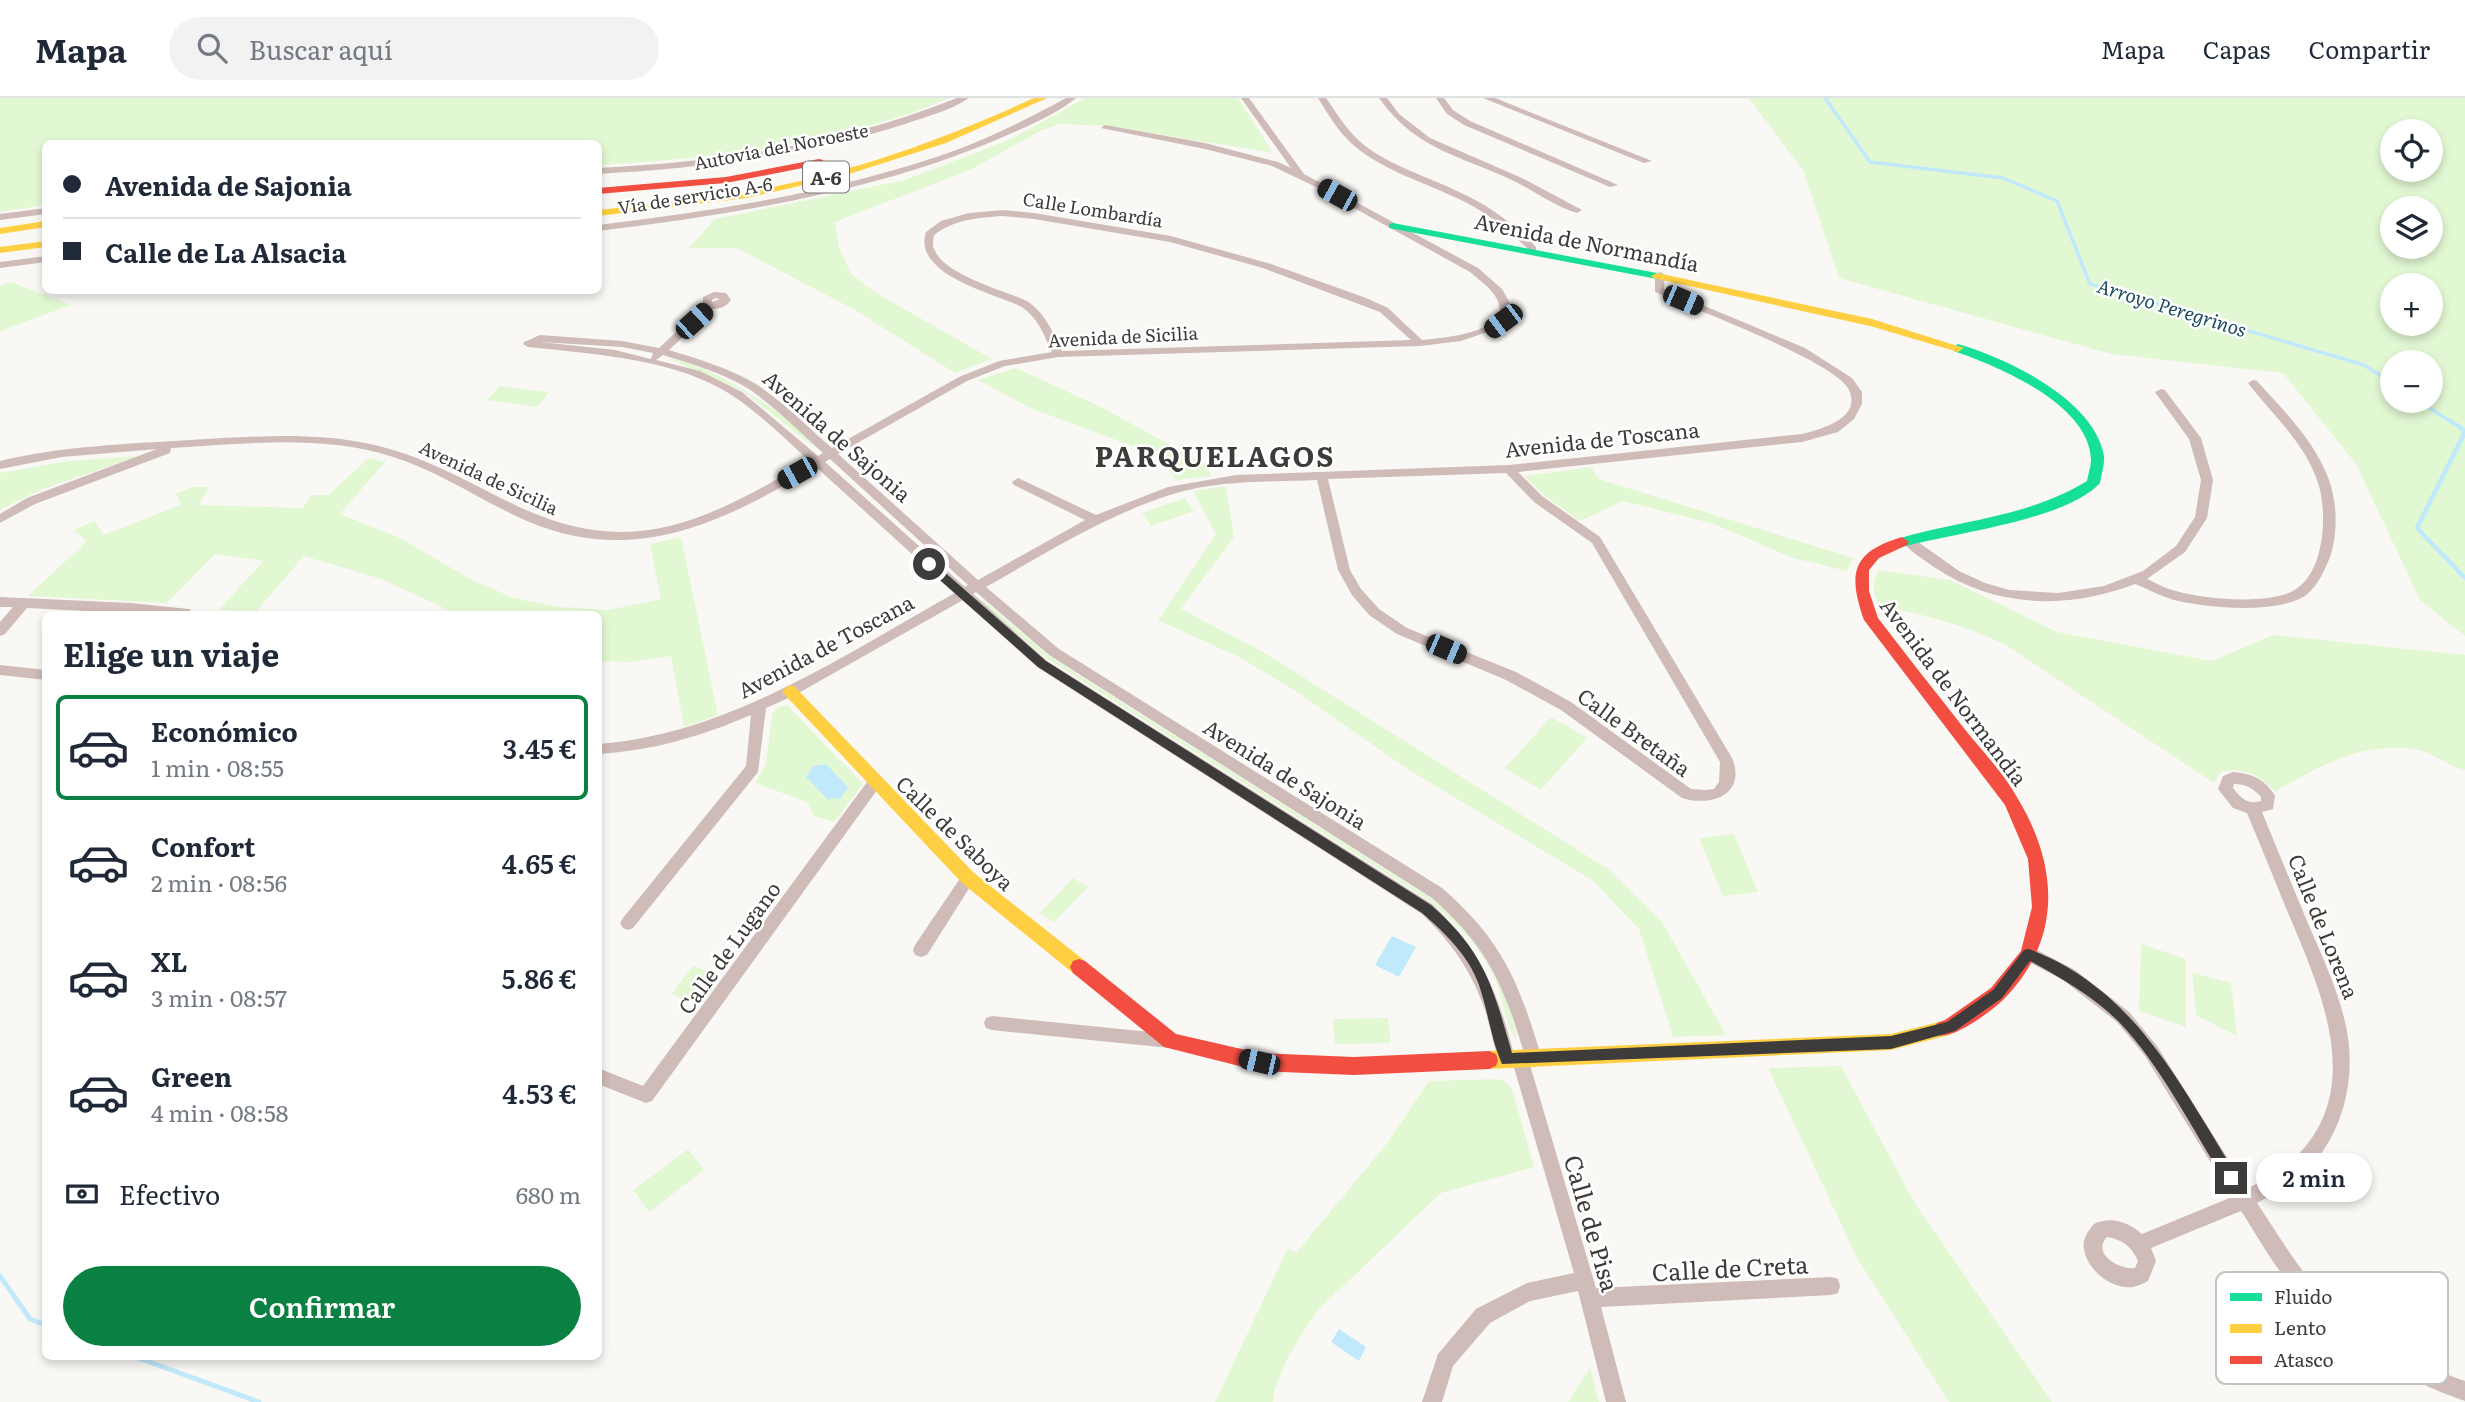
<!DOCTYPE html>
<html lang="es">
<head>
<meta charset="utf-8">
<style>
  body { margin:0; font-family:Literata,serif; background:#f2f2f3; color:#1f2937; height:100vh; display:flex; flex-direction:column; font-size:26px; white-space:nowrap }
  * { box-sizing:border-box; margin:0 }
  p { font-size:23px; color:#747a83 }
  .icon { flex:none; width:38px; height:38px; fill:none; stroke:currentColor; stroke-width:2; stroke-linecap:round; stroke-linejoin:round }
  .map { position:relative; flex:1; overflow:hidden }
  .sheet { position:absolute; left:42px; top:513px; width:560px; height:749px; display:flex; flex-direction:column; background:#fff; border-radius:10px; box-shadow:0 4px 10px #0003 }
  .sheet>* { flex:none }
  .banner { position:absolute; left:42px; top:42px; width:560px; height:154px; border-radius:10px; box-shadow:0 4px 10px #0003; display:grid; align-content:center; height:154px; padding:0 21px; background:#fff }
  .tools { position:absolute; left:2380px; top:21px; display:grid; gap:14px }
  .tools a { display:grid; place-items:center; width:63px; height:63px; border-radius:50%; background:#fff; box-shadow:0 4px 10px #0003; font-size:35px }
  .end { position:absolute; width:32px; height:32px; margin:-16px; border:9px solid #3d3c3a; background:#fff; box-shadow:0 0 0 4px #fff }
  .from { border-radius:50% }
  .bubble { position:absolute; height:49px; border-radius:24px; background:#fff; box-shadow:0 4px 10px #0003; font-size:23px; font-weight:600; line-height:49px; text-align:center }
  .car { position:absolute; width:21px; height:42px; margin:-21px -10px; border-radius:9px; box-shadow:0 0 5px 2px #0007; background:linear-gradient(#222 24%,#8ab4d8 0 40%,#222 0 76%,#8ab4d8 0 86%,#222 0) }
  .banner b { display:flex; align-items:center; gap:24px; height:66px; font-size:26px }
  .banner b+b { border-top:2px solid #e0e1e3 }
  .banner i { width:18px; height:18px; background:#1f2937 }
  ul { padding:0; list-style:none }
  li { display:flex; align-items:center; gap:21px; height:105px; margin:0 14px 10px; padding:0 7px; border:4px solid transparent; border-radius:10px }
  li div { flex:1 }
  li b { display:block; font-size:26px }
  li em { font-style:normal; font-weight:600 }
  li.active { border-color:#0b8043 }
  li>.icon { width:63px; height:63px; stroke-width:1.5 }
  h2 { padding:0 21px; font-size:32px; line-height:84px }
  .pay { display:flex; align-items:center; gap:18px; height:77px; padding:0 21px; font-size:26px }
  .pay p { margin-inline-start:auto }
  .primary-button { display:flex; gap:14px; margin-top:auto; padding:14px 21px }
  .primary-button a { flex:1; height:80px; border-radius:42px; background:#0b8043; color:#fff; font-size:28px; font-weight:600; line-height:80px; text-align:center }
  header { display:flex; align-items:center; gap:42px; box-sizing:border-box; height:98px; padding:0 35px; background:#fff; border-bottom:2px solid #e0e1e3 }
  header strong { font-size:33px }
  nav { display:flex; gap:38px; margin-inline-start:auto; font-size:24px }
  .search { width:490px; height:63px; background:#f2f2f3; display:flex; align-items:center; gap:18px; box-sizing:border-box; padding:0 24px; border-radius:38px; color:#747a83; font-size:26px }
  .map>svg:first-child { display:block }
  .green { fill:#e2f8d3; fill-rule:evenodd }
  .water { fill:#c0e9fb }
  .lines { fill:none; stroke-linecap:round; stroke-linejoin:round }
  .stream-far2 { stroke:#c0e9fb; stroke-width:3.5 }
  .stream-far1 { stroke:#c0e9fb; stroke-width:4.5 }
  .stream { stroke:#c0e9fb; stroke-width:5 }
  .street { fill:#cfbbb8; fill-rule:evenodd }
  .fast { fill:#16e098; fill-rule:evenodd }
  .slow { fill:#ffcf43; fill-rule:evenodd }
  .jam { fill:#f24e42; fill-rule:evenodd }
  .route { fill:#3d3c3a }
  .labels { text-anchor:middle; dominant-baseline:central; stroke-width:5; stroke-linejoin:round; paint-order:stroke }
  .far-street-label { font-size:18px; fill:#3d3c3a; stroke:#fff }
  .shield { fill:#fff; stroke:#777675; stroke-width:2 }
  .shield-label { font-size:19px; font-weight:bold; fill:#3d3c3a }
  .far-water-label { font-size:19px; font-style:italic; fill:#1d4c5f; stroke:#fff }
  .street-label { font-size:21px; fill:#3d3c3a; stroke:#fff }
  .near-street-label { font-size:24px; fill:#3d3c3a; stroke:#fff }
  .district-label { font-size:28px; font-weight:bold; letter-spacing:2px; fill:#3d3c3a; stroke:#fff }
  .key { fill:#fff; stroke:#c5c4c4; stroke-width:2 }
  .key-label { font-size:19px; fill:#3d3c3a }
</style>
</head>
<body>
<header>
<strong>Mapa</strong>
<div class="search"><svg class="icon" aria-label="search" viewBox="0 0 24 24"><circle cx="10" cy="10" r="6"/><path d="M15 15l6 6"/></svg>Buscar aquí</div>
<nav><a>Mapa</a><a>Capas</a><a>Compartir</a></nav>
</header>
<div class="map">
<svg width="2465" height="1304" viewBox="0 0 2465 1304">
  <rect width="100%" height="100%" fill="#faf8f5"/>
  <path class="green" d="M0,0H949C924,12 899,19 873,27C783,53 692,61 599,67L598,46H46L45,107L0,114Z
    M1085,0H1238L1273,55L1107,28L1061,26L1042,32L972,71L835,124L839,149L851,176L876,195L992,261L955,275L855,212L737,150H689L715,121L905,82L1011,41Z
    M1749,0H2465V538L2420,502L2356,366L2283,275L2111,256L1839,180L1803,72ZM2392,33H2431V72H2392ZM2392,110H2431V149H2392ZM2392,187H2431V226H2392ZM2392,264H2431V303H2392Z
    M11,184L71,207L0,233V188Z
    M667,260C703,263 797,319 815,350L743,293Z
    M1016,270L1099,308L1205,366L1212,378L1176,382L1157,357L1030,310L978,282Z
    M500,288L549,294L537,309L487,302Z
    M139,358L40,392L0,412V375L68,363Z
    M369,360L385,364L340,416L398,439L474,483L514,500L560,509L608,512L661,501L650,446L681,439L718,617L684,629L671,558L631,564L599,563L598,516H457L381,481L304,458L254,516L219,511L264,463L215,456L167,505L28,498L87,443L73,432L95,423L103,437L181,407L176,395L193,389H210L198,407L303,410L312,397H328Z
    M1591,369L1599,381L1853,460L1847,473L1793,460L1714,426L1623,403L1580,423L1545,398L1524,378Z
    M1226,388L1234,439L1181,511L1263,554L1608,771L1662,824L1726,937L1673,939L1639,831L1592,782L1409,672L1294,592L1241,560L1158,522L1216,436L1193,393Z
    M1185,400L1194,413L1151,428L1142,415Z
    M1879,472L1950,482L2057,534L2212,563L2273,537L2465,557V672C2447,668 2433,654 2414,651C2361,644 2318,668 2275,694C2261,678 2242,668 2221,674L2214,685L2007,548C1966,527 1924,516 1879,508C1873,494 1871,486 1879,472Z
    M983,502L1049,558L1432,801C1470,831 1494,864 1509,910C1512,920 1517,932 1516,941C1505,927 1504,901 1496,884C1483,851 1457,825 1430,803L1046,560L980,504Z
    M787,607L863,686L834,724L814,718L807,704L755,685L766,666L772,616L778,609Z
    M1551,619L1587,640L1541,692L1505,670Z
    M1734,736L1758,794L1723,798L1699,740Z
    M1073,780L1088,789L1054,824L1040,815Z
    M2141,846L2186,861V929L2139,913Z
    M693,868L719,878L700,907L672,896Z
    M2192,875L2231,885L2237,938L2196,917Z
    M1388,920L1391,945L1335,946L1333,921Z
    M1841,968L1914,1104L2052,1304H1949L1857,1160L1768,970Z
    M1498,981L1506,984L1512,991L1534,1069L1441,1095L1319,1211C1302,1234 1275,1276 1273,1304H1215L1288,1150L1296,1155L1388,1044L1429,983Z
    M688,1051L704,1072L649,1114L633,1092Z
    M1590,1270L1599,1304H1568Z"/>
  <path class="water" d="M826,666L848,689L840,701L832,700L828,702L806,679L813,668Z
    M1392,838L1416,849L1399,879L1375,867Z
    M1339,1231L1366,1249L1359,1263L1331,1244Z"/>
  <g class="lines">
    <path class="stream-far2" d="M1825,0L1870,64L2003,80L2057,103L2090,186L2364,267L2392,285
      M2419,303L2451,324"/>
    <path class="stream-far1" d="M2449,322L2465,333
      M2465,334L2417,430L2465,480"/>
    <path class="stream" d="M0,1178L30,1221L46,1227
      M133,1258L259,1304"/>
    <path class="street" d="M957,0H969C952,12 925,19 905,26C805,58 703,70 598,76V70C724,63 840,47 957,0Z
      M1066,0H1076C1054,18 1023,30 996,42C870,95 733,116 598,133V127C721,112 843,93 959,51C996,37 1031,19 1066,0Z
      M1241,0H1249L1304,76L1478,170L1502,191L1511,207L1510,219L1499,230L1461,243L1420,248L1058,259L1005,268L967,283L838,356L978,482L1085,422L1014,387L1012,384L1018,380L1096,417L1168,389L1236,377L1509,367L1802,336C1820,331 1862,321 1849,292C1837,264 1689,209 1655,194V177L1660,174L1665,177L1664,191L1805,250L1852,280L1862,294V306L1854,321L1838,334L1802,344L1518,374L1542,398L1600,439L1732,660C1747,697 1711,709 1682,700L1561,612L1506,582L1397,536L1369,517L1352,497L1338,472L1317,382C1270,384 1219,382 1173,396C1106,417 1046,455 986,489L1059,551L1442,790C1504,844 1519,885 1542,961L1540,966L1534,969L1530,967L1596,1190L1831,1179L1838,1181L1840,1188L1838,1195L1831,1197L1601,1209L1626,1304H1606L1578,1193L1530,1203L1490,1225L1453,1268L1442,1304H1422L1438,1256L1476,1211L1527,1185L1574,1175L1513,966L1507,970L1501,967C1494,951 1491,932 1486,915C1473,875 1452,845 1422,816L1037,569L963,502L795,597L766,610L758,674L633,830L628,832L623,830L620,825L623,820L746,668L751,617C702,638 652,653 598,656V646C730,636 843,557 955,495L816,369C724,424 634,469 527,423C481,403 441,374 393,359C322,336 243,346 171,350L170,355L35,406L0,425V416L27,400L157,351L62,359L0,371V363C62,348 126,346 190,342C249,339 311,333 370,346C422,357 464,382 511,405C630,464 704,424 809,363C786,341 762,318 736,300C681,261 593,256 528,249L523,246L524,244L540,237L622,243L659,250L703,209V199L714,194L726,195L731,202C727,208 721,211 713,211L669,252C698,261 729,270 756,286C783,304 807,328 832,350L959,279L999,263L1052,254C1043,235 1038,219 1020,208C992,195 912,176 926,134L941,123L969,115L1003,112L1034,115L1171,138L1271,166L1366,200L1388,210L1422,242C1449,239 1480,237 1500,218C1502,197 1485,187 1470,174L1316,89L1272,68L1205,51L1101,30L1105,27L1205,45L1278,64L1291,70ZM1003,118L1034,121L1170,144L1263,170L1380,214L1411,242L1062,253C1052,233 1046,216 1027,203C1003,192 947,178 935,153C932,148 933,143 934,137C955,121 977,120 1003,118ZM716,200L720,201L712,204V202ZM540,244L622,249L653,255L651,261L615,252ZM663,257C692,266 723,275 749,291C776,310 799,333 823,355L818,358L742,294L700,273L656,262ZM830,361L968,487L965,489L825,364ZM1506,375L1534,404L1592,445L1720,664L1719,684L1714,691L1706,692L1691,691L1571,604L1516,574L1407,530L1379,511L1361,491L1350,472L1328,381ZM976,494L1049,557L1432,800C1487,848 1503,885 1524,955L1520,953L1514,956C1497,892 1481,853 1432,806L1047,563L973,496Z
      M1318,0H1326C1337,16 1348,34 1364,47C1391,68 1426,78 1457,93C1487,106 1513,125 1536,149V153H1530C1506,129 1481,110 1450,97C1419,83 1385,72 1358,51C1341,38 1329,18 1318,0Z
      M1379,0H1387L1399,16L1430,40L1522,80L1582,112L1577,115C1554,108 1536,94 1514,83C1460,57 1417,53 1379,0Z
      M1436,0H1444L1453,12L1470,23L1618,87L1610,89L1464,27L1447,16Z
      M1483,0H1495L1652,63L1644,65Z
      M46,110V116L0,122V116Z
      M46,158V164L0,170V164Z
      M2253,282L2257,283C2284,313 2315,343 2329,382C2337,405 2338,433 2331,456C2326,470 2318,488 2306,497C2278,517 2206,510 2174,502C2160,498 2148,491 2135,486C2068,512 1994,510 1934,469C1923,461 1909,453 1901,442L1907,438L1911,439L1959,473L1985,485L2009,492L2058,495L2104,488L2143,473L2176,448L2195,419L2201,382L2189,341L2155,294L2161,291L2165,292L2201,340L2213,382L2207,420L2185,454L2147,481C2156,485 2166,491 2176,493C2204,501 2267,507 2293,493C2325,476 2328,415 2318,385C2305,344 2273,318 2248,285Z
      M0,499L131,505L189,511L195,516H147L27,510L5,536L0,538V524L13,509H0Z
      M0,567L46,572V582L0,577Z
      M2233,674C2252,675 2266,682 2275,698L2273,711L2262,714C2277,751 2292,787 2307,823C2321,856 2337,889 2345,924C2358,977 2344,1039 2302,1077C2289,1088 2272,1097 2257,1105C2272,1127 2286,1151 2302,1172C2340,1220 2408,1264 2465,1283V1303C2398,1280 2340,1241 2292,1188C2272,1166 2257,1137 2241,1113L2151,1150L2156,1163L2148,1183C2144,1185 2138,1188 2133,1189C2112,1192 2087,1172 2084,1151C2082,1141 2088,1133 2094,1126C2111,1118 2128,1124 2142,1136L2232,1099L2145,958L2117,924L2063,882L2023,861L2021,856L2023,851L2029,849L2035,851L2075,872L2129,914L2157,948L2247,1091C2261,1083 2276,1076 2288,1066C2365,1001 2326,905 2294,829C2278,791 2263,753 2247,715L2233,710L2218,691L2223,678ZM2234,686C2246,686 2253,690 2261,699V703C2247,707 2241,700 2233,690ZM2107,1139C2122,1141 2132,1149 2138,1163L2135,1170C2120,1172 2091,1156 2107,1139Z
      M875,678L880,680L882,684L880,688L652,1003L646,1005L598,986V970L643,988L870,680Z
      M968,774L973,776L976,780L973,784L927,857L921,859L915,857L913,852L915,847L963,776Z
      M992,918L1170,936L1176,938L1178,943L1176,948L1170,950L992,932L986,930L984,925L986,920Z"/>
    <path class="fast" d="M1393,125L1657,175L1663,178L1657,181L1389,130V126Z
      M1958,246C2007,260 2095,302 2104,358C2105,367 2101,376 2100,385C2067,422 1952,435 1902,449L1897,447L1895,444L1897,441C1964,421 2026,420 2087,383C2088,376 2091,369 2091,362C2090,306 1997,268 1954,253L1952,250Z"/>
    <path class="slow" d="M1034,0H1047L946,45L843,78L747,100L598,118V112C655,106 712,101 767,90C860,72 948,39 1034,0Z
      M46,123V129L0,136V130Z
      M46,143V149L0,155V149Z
      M1657,175L1872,221L1964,250L1958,254L1870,228L1653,180L1651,178Z
      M790,587L795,589L974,775L1085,863L1088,869L1085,875L1079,877L1073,875L962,785L785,597L782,593Z
      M1943,923L1949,925L1952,931L1949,937L1891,952L1489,971L1482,968L1480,962L1482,956L1489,953L1891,936Z"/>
    <path class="jam" d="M819,61L823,62V66L726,85L598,96V90L726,79Z
      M1902,439L1909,444L1907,447L1879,460L1869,472V493L1878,520C1906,557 1935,593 1963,629C1981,652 2004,675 2018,701C2059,769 2062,842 2004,901C1993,912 1952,943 1937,937L1934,931L1937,925L1945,922L1991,890L2021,853L2032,809L2028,761L2005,707L1864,522C1848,476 1851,454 1902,439Z
      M1079,861L1085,863L1176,936L1259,955L1354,959L1489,953L1496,956L1498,962L1496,968L1489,971L1354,977L1259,973L1164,949L1073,875L1070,869L1073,863Z"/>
  </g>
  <path class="route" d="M925,464H933L1046,563L1431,807C1485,854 1493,889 1512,955L1891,938L1947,924L1993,892L2024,852L2029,851C2134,890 2180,986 2236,1076V1085H2226C2194,1034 2160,966 2119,924C2094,899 2061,880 2030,863L2002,900L1955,933L1891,951L1502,966C1491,941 1488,913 1479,887C1469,858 1445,835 1422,815L1038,569L925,469Z"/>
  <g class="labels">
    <g class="far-street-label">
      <text transform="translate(781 48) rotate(-11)">Autovía del Noroeste</text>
      <text transform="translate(695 97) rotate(-9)">Vía de servicio A-6</text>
      <text transform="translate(1093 111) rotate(9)">Calle Lombardía</text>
      <text transform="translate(1123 238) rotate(-3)">Avenida de Sicilia</text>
      <text transform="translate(489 379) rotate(25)">Avenida de Sicilia</text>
    </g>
    <rect class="shield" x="803" y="63.5" width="46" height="31" rx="5"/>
    <g class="shield-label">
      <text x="826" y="79">A-6</text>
    </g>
    <g class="far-water-label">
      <text transform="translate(2172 209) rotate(17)">Arroyo Peregrinos</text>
    </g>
    <g class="street-label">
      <text transform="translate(1587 143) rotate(11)">Avenida de Normandía</text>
      <text transform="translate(838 337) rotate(41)">Avenida de Sajonia</text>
      <text transform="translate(1602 340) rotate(-6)">Avenida de Toscana</text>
      <text transform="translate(825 547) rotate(-28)">Avenida de Toscana</text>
      <text transform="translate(1955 593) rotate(53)">Avenida de Normandía</text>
      <text transform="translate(1635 633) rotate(36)">Calle Bretaña</text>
      <text transform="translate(1286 675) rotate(32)">Avenida de Sajonia</text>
      <text transform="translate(956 734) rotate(44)">Calle de Saboya</text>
      <text transform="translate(2325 828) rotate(68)">Calle de Lorena</text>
      <text transform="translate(728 849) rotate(-54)">Calle de Lugano</text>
    </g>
    <g class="near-street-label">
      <text transform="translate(1593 1125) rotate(74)">Calle de Pisa</text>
      <text transform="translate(1730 1169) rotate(-3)">Calle de Creta</text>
    </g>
    <g class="district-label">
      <text x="1215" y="357">PARQUELAGOS</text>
    </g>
  </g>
  <rect x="2216" y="1174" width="232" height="112" rx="10" class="key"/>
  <rect x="2230" y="1195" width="32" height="8" fill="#16e098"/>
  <rect x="2230" y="1226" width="32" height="9" fill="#ffcf43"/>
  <rect x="2230" y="1258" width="32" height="8" fill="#f24e42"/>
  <g class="key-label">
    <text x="2274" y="1206">Fluido</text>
    <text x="2274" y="1237">Lento</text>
    <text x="2274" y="1269">Atasco</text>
  </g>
</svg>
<div class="tools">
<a><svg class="icon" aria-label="locate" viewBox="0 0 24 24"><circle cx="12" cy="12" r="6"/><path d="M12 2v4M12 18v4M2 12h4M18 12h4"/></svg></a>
<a><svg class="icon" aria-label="layers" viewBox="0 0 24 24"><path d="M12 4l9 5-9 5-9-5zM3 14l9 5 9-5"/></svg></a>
<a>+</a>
<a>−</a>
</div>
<i class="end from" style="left:929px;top:466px"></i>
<i class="end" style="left:2231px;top:1080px"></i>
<div class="bubble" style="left:2256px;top:1055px;width:116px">2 min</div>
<i class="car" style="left:1337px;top:97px;rotate:299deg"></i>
<i class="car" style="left:1683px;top:202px;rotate:113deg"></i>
<i class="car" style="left:694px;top:223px;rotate:48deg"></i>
<i class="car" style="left:1503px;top:223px;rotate:233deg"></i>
<i class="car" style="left:797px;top:375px;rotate:241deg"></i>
<i class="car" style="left:1446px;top:551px;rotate:113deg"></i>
<i class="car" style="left:1259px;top:964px;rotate:283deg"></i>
<div class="banner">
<b><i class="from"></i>Avenida de Sajonia</b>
<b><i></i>Calle de La Alsacia</b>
</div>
<section class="sheet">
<h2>Elige un viaje</h2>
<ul>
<li class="active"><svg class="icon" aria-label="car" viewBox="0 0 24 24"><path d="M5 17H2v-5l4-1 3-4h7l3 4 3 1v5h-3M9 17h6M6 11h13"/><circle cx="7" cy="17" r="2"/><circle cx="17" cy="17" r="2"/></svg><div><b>Económico</b><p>1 min · 08:55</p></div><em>3.45 €</em></li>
<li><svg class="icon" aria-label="car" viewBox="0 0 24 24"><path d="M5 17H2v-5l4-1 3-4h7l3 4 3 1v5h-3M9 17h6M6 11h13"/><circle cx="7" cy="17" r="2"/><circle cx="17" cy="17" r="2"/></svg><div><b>Confort</b><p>2 min · 08:56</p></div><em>4.65 €</em></li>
<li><svg class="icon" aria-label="car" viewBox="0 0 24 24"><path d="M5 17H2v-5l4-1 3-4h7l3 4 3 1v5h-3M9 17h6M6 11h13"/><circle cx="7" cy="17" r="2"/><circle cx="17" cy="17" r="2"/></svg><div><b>XL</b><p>3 min · 08:57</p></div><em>5.86 €</em></li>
<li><svg class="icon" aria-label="car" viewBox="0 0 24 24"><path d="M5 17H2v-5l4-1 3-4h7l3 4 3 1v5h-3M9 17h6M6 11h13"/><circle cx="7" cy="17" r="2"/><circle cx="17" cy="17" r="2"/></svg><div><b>Green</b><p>4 min · 08:58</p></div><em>4.53 €</em></li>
</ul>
<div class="pay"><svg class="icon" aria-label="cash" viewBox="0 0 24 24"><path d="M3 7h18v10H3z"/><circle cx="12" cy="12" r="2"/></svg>Efectivo<p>680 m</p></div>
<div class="primary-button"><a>Confirmar</a></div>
</section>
</div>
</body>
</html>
